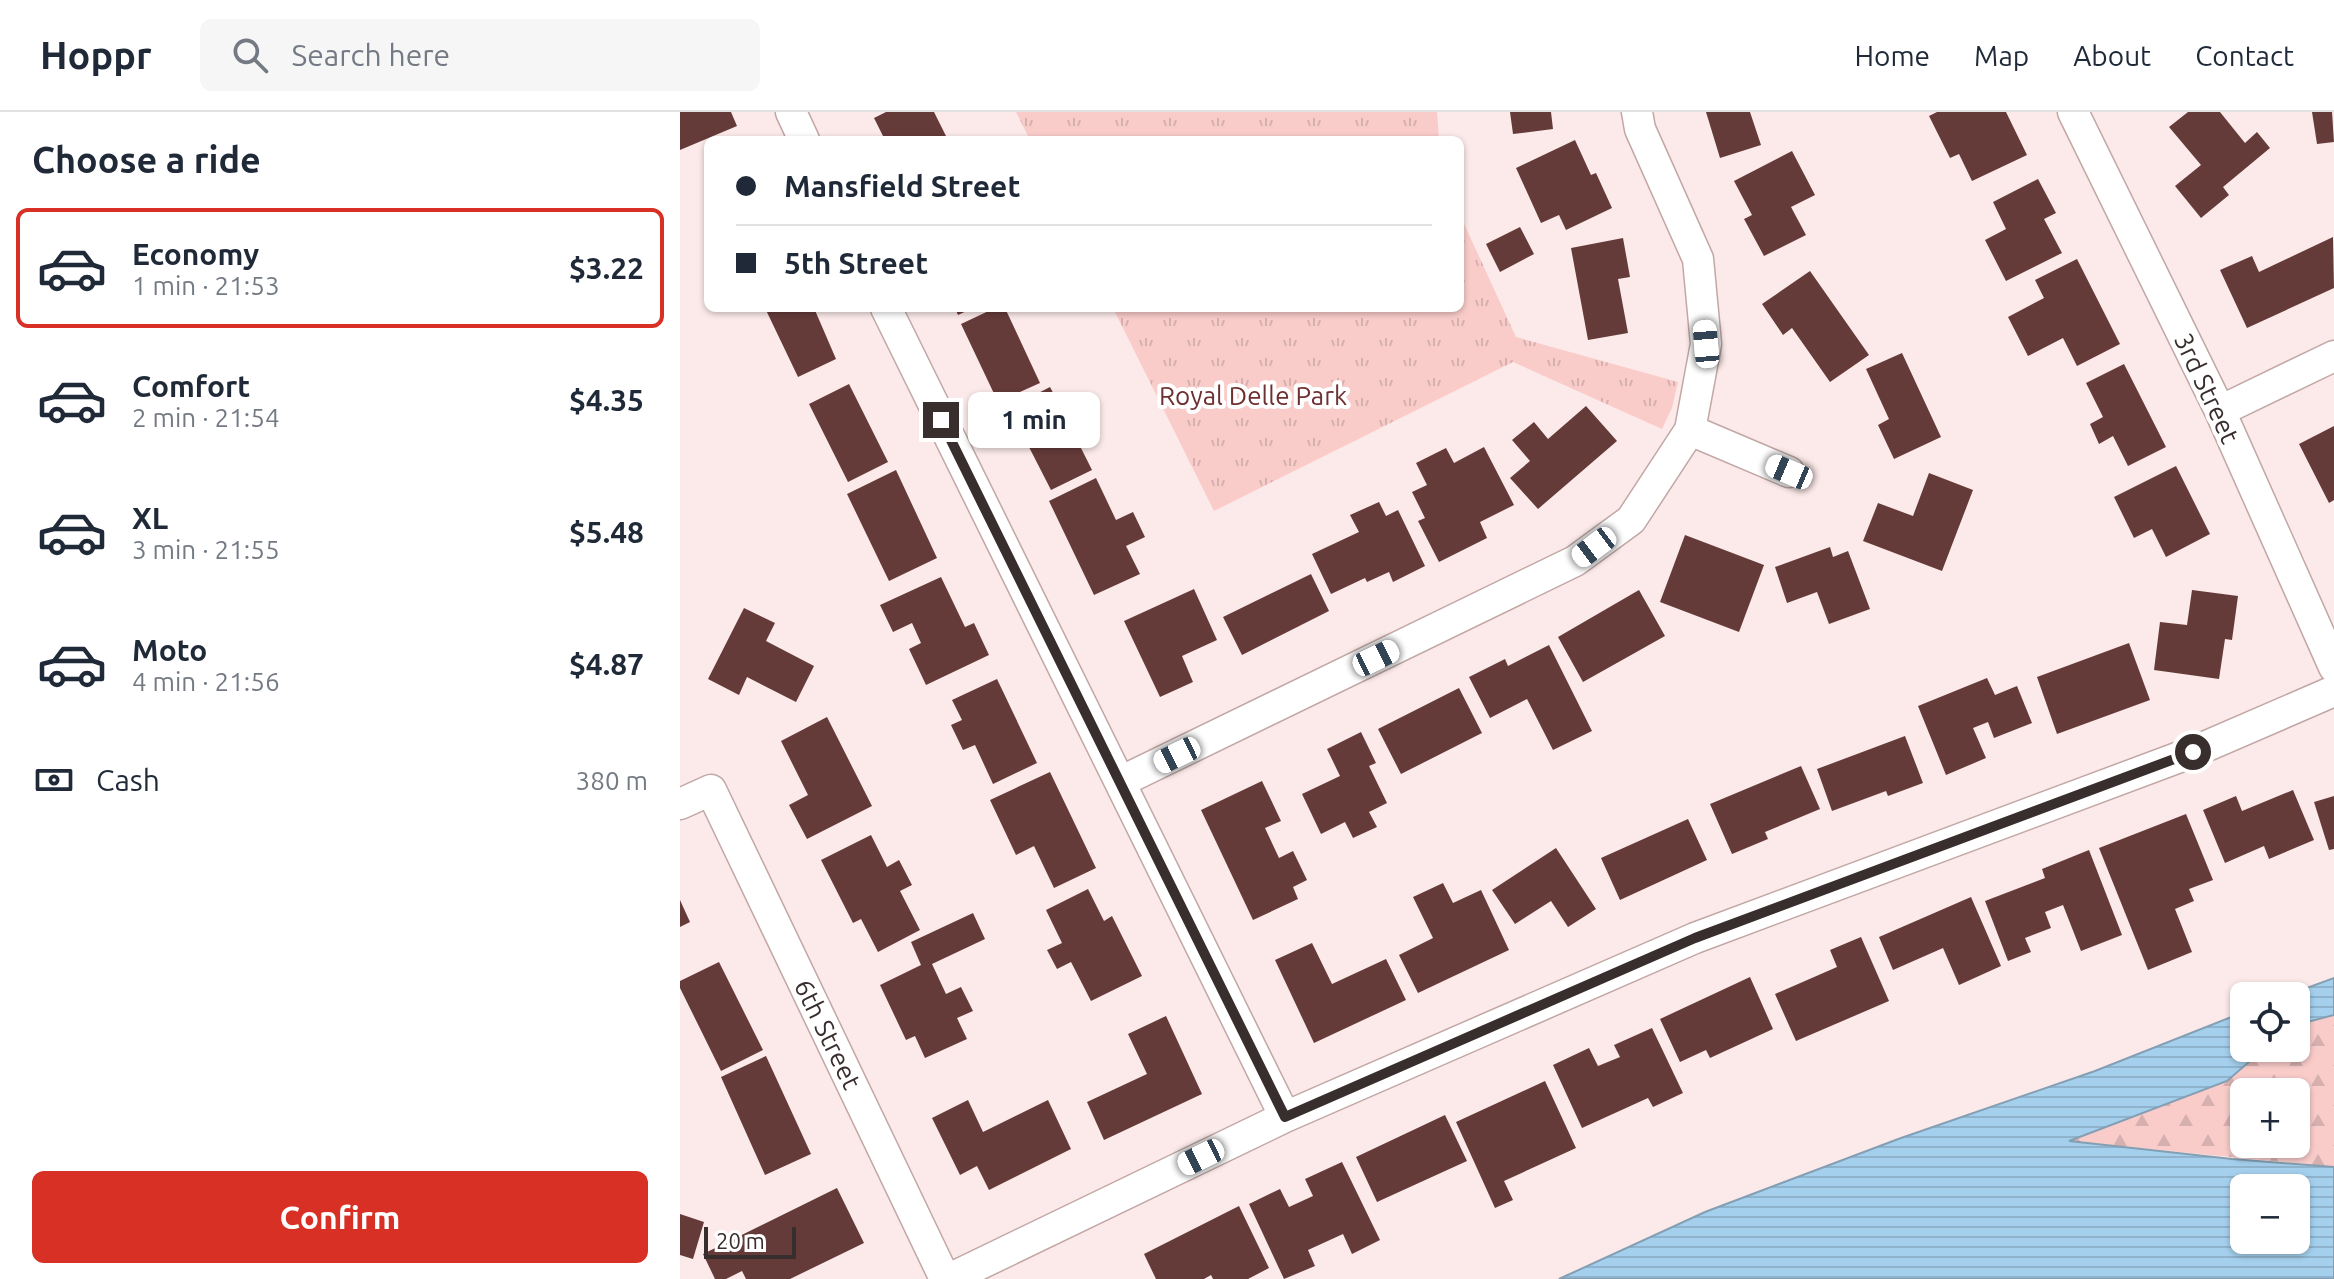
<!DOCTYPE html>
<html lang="en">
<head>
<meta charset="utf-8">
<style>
  body { margin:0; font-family:Ubuntu,sans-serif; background:#f6f6f7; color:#1f2937; height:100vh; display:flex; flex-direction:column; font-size:30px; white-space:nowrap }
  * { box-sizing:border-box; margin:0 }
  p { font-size:26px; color:#747a83 }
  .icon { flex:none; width:44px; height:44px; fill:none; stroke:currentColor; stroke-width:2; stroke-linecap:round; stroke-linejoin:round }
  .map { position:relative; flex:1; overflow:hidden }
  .side { display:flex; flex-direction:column; background:#fff; width:680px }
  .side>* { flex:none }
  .hud { position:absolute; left:24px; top:24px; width:760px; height:176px; border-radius:12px; box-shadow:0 2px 6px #0004; display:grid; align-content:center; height:176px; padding:0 32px; background:#fff }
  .fabs { position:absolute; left:1550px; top:870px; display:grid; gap:16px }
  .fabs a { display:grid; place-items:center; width:80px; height:80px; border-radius:12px; background:#fff; box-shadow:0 2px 6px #0004; font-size:40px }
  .scale { position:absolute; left:24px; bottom:20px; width:92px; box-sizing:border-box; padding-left:8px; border:4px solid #382e2d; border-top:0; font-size:22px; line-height:28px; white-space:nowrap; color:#382e2d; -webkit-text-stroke:6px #fff; paint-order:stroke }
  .end { position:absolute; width:36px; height:36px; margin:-18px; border:10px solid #382e2d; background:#fff; box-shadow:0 0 0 4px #fff }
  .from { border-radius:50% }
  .bubble { position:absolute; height:56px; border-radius:12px; background:#fff; box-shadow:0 2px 6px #0004; font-size:26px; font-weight:700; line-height:56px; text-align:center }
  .car { position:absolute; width:24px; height:48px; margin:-24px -12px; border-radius:10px; box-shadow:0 0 6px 2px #0007; background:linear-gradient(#fff 24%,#345 0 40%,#fff 0 76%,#345 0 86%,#fff 0) }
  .hud b { display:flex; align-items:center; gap:28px; height:76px; font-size:30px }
  .hud b+b { border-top:2px solid #e0e1e3 }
  .hud i { width:20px; height:20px; background:#1f2937 }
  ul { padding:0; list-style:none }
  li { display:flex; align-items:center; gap:24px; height:120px; margin:0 16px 12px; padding:0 16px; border:4px solid transparent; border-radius:12px }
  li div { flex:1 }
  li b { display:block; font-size:30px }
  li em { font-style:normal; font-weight:700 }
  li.selected { border-color:#d93025 }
  li>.icon { width:72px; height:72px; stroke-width:1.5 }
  h2 { padding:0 32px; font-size:36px; line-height:96px }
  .pay { display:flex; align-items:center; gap:20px; height:88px; padding:0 32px; font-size:30px }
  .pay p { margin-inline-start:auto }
  .cta { display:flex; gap:16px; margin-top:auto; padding:16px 32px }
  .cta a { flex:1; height:92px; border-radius:12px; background:#d93025; color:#fff; font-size:32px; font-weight:700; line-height:92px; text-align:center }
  header { display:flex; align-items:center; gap:48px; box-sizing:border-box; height:112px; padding:0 40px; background:#fff; border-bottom:2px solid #e0e1e3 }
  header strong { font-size:38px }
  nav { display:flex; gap:44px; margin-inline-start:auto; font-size:28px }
  .search { width:560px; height:72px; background:#f6f6f7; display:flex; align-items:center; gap:20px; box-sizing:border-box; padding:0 28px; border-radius:12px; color:#747a83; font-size:30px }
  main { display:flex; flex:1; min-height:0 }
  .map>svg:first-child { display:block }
  .forest { fill:url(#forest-firs); fill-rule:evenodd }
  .park { fill:url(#park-tufts) }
  .water { fill:url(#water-rules); stroke:#849fb3; stroke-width:2; fill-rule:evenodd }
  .building { fill:#653b3a }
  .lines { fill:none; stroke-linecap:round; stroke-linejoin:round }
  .street-casing { stroke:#c1a7a5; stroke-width:33 }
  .street { stroke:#fff; stroke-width:30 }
  .route { stroke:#382e2d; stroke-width:10 }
  .labels { text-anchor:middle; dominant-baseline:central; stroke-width:8; stroke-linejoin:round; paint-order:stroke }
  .street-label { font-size:26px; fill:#382e2d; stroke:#fff }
  .park-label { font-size:26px; fill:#6f3031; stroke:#fff }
</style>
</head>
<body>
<header>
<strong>Hoppr</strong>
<div class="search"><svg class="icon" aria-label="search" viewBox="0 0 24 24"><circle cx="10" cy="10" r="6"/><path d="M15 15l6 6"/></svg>Search here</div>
<nav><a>Home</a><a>Map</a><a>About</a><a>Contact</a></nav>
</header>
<main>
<section class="side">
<h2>Choose a ride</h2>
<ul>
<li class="selected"><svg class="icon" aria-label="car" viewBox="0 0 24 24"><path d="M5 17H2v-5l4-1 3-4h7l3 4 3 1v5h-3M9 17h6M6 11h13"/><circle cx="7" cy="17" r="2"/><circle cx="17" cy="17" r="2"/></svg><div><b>Economy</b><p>1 min · 21:53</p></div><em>$3.22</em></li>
<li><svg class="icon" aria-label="car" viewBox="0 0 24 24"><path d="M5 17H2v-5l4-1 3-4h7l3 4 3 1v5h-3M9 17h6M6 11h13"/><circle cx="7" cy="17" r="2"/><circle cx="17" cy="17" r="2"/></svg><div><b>Comfort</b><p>2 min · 21:54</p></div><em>$4.35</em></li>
<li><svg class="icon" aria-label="car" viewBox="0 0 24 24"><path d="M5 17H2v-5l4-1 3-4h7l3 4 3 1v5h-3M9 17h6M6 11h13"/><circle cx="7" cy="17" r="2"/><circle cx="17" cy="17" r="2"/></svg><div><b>XL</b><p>3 min · 21:55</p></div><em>$5.48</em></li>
<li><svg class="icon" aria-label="car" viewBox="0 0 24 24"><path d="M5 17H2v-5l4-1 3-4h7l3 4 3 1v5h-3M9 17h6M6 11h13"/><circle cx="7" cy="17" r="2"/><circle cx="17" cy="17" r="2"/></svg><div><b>Moto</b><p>4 min · 21:56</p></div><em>$4.87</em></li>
</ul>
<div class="pay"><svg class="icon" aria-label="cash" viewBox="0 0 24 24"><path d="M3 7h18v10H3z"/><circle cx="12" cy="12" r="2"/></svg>Cash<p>380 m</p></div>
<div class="cta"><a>Confirm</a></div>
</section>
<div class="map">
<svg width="1654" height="1167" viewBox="0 0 1654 1167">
  <defs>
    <pattern id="forest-firs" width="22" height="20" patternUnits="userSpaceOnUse" patternTransform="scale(2)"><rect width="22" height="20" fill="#f9ccca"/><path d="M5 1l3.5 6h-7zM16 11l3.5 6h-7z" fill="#d6b0ae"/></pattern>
    <pattern id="park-tufts" width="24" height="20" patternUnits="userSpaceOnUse" patternTransform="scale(2)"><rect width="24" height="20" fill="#f9ccca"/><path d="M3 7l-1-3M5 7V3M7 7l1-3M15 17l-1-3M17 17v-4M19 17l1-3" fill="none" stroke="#d6b0ae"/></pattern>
    <pattern id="water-rules" width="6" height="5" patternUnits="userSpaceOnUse" patternTransform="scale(2)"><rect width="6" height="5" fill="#a5d0ed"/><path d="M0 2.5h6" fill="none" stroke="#8fb3cc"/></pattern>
  </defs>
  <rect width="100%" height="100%" fill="#fbeae9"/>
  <path class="forest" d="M1654,903V1055L1387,1029L1547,969L1585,936H1616V913ZM1564,980H1616V1032H1564Z"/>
  <path class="park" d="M336,0H757L759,28H350Z
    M780,103L836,225L998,270L992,296L982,317L833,250L534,399L433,196H780Z"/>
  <path class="water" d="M1654,866V903L1616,913V884H1605Z
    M1564,900V936H1585L1547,969L1389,1029L1552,1047L1654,1055V1167H879L1025,1100L1221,1026L1415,959ZM1564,1076H1616V1128H1564Z"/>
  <path class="building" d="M0,0H51L57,14L0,38Z
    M206,0H254L268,28H205L194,6Z
    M830,0H871L873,17L833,22Z
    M1026,0H1070L1081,33L1040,46Z
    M1257,0H1326L1347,43L1292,69L1279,42L1270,46L1249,4Z
    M1508,0H1540L1565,31L1577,20L1590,36L1543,75L1549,83L1521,106L1495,74L1521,53L1489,15Z
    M1632,0H1652L1654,30L1637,32Z
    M895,28L911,63L916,61L932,96L886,118L879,103L861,111L836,56Z
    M1112,39L1135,83L1111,95L1126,123L1084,144L1064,107L1072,103L1054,69Z
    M1358,67L1376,101L1364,107L1382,141L1326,169L1305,128L1326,117L1313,90Z
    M840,115L854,142L820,160L806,132Z
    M1653,125L1654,176L1567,216L1540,158L1572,144L1579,160Z
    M943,126L950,165L938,167L948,221L908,228L891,136Z
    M1397,147L1440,232L1397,254L1383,226L1348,244L1328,205L1364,186L1355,168Z
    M1130,159L1189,243L1150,270L1112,216L1103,223L1082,192Z
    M85,196H134L156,247L118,265Z
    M275,196H293L278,203Z
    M315,196H325L360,271L318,290L281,212Z
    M1222,241L1261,325L1214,347L1198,313L1209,307L1186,257Z
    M1444,252L1486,335L1448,354L1433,324L1419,332L1410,312L1423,305L1406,271Z
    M169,272L208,350L168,370L129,292Z
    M370,275L390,313L404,306L414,327L400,334L412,358L371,378L329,296Z
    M906,294L937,329L858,397L830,366L850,349L832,328L854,310L868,327Z
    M1654,314V388L1649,391L1619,332Z
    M804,335L834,393L800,410L807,426L759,450L738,409L745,406L732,380L747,373L736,351L766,336L774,351Z
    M1496,354L1530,422L1486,445L1472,417L1454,426L1434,385Z
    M216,358L257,446L209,469L167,382Z
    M1249,361L1293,378L1262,459L1183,429L1198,391L1233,404Z
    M416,366L436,408L453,400L465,425L446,434L460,462L414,483L369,389Z
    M699,390L706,404L718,398L745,454L713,470L709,460L687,470L685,466L651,482L632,442L679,420L670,403Z
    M1005,423L1084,453L1059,520L980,490Z
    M1150,435L1153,445L1168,439L1190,497L1149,512L1137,480L1107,491L1095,455Z
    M631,462L649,499L562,543L543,505Z
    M261,465L285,515L294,511L309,543L246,573L229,537L241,531L232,511L213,520L200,493Z
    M514,477L537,528L502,544L513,570L480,585L444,509Z
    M959,478L985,524L903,570L878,525Z
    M1512,478L1558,484L1552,528L1545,527L1539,567L1474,558L1480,510L1507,513Z
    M64,496L95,511L86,529L134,554L116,590L67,565L59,583L28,567Z
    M1449,531L1470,588L1377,622L1357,565Z
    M869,533L912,619L873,638L847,587L810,606L789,565L825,547L828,554Z
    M1307,566L1315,583L1337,574L1352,611L1314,626L1308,610L1293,616L1306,646L1266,663L1238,594Z
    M317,567L357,651L313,672L295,633L283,638L271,613L282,608L272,588Z
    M779,576L802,621L721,662L698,617Z
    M147,605L192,694L127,727L109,693L128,683L101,629Z
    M681,620L696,651L689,654L707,691L689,700L697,715L673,726L665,710L641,722L622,682L660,664L647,637Z
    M1225,624L1243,671L1208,684L1206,679L1152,699L1137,657Z
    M1121,654L1140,697L1085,720L1088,727L1052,742L1030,692Z
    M370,660L416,756L374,776L354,734L336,743L310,688Z
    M582,669L601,709L585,716L599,746L613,739L627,768L613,775L618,787L573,808L521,698Z
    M1613,678L1634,728L1589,747L1584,734L1545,751L1523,698L1556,684L1562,699Z
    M1654,684V737L1649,738L1634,690Z
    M1506,702L1533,768L1509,777L1514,789L1495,797L1512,840L1468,858L1419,736Z
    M1008,707L1027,748L940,788L921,746Z
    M191,723L207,755L219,748L232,773L220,779L240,818L198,840L181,807L173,811L141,748Z
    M876,736L916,797L888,815L871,789L835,812L812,778Z
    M1409,738L1442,823L1401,839L1383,793L1365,800L1371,816L1345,826L1351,840L1328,849L1305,789L1365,766L1362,757Z
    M763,771L773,791L801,778L829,838L738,881L719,843L753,826L733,785Z
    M408,777L424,809L432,804L462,864L411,889L391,850L377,857L367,838L382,831L366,798Z
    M1291,785L1321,854L1279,873L1263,836L1213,858L1199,825Z
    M0,788L10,810L0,815Z
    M293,801L305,827L252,852L266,882L281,875L293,899L277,906L287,927L245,946L235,924L226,928L200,873L241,853L231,830Z
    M1181,825L1209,889L1116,929L1095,882L1157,855L1150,838Z
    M632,831L652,872L706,847L726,888L634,931L595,848Z
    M39,850L83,938L41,959L0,876V869Z
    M1070,865L1093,917L1030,946L1026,938L1000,950L980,907Z
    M486,904L522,982L424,1028L407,990L467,962L448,922Z
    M972,916L1003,981L973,995L968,986L902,1016L873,953L909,936L918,954L940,945L934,933Z
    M86,944L131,1042L85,1063L41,965Z
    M865,969L896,1036L824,1069L833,1088L815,1096L776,1010Z
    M288,988L303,1020L368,988L391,1037L309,1078L297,1054L280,1063L252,1006Z
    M765,1003L787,1049L697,1090L676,1045Z
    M662,1050L700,1128L672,1142L663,1122L628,1138L635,1154L604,1167L569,1092L600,1077L609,1095L633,1084L625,1067Z
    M157,1076L184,1131L110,1167H66L62,1159L46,1167H35L23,1142Z
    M559,1094L589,1156L568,1167H533L531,1163L524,1167H476L464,1142Z
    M0,1102L24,1110L13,1147L0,1143Z"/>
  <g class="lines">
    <defs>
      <path id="street" d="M111,0L124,28
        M1393,0L1540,299L1654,555
        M206,196L605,1005
        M1540,299L1654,244
        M1010,318L1109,360
        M440,670L895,449L951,408L1010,318L1026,232L1018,147L960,17L957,0
        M0,692L31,678L265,1167
        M269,1167L605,1005L1015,826L1513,640L1654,579"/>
    </defs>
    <use href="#street" class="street-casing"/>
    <use href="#street" class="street"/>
  </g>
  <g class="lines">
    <path class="route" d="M261,308L605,1005L1015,826L1513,640"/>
  </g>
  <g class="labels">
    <g class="street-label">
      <text transform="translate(1527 276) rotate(65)">3rd Street</text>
      <text transform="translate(148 922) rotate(64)">6th Street</text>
    </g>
    <g class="park-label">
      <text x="573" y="283">Royal Delle Park</text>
    </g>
  </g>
</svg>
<div class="fabs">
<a><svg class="icon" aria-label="locate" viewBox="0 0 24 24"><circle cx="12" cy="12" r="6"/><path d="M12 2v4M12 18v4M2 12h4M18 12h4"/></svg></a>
<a>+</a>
<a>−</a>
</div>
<div class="scale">20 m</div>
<i class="end from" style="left:1513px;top:640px"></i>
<i class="end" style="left:261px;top:308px"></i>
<div class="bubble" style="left:288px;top:280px;width:132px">1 min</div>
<i class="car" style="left:1026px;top:232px;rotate:355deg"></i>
<i class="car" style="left:1109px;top:360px;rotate:293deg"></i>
<i class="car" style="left:914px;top:435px;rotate:233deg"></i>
<i class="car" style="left:696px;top:546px;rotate:64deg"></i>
<i class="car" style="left:497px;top:643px;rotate:244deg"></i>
<i class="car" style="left:521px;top:1045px;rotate:244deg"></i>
<div class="hud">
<b><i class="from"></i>Mansfield Street</b>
<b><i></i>5th Street</b>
</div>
</div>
</main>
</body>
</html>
